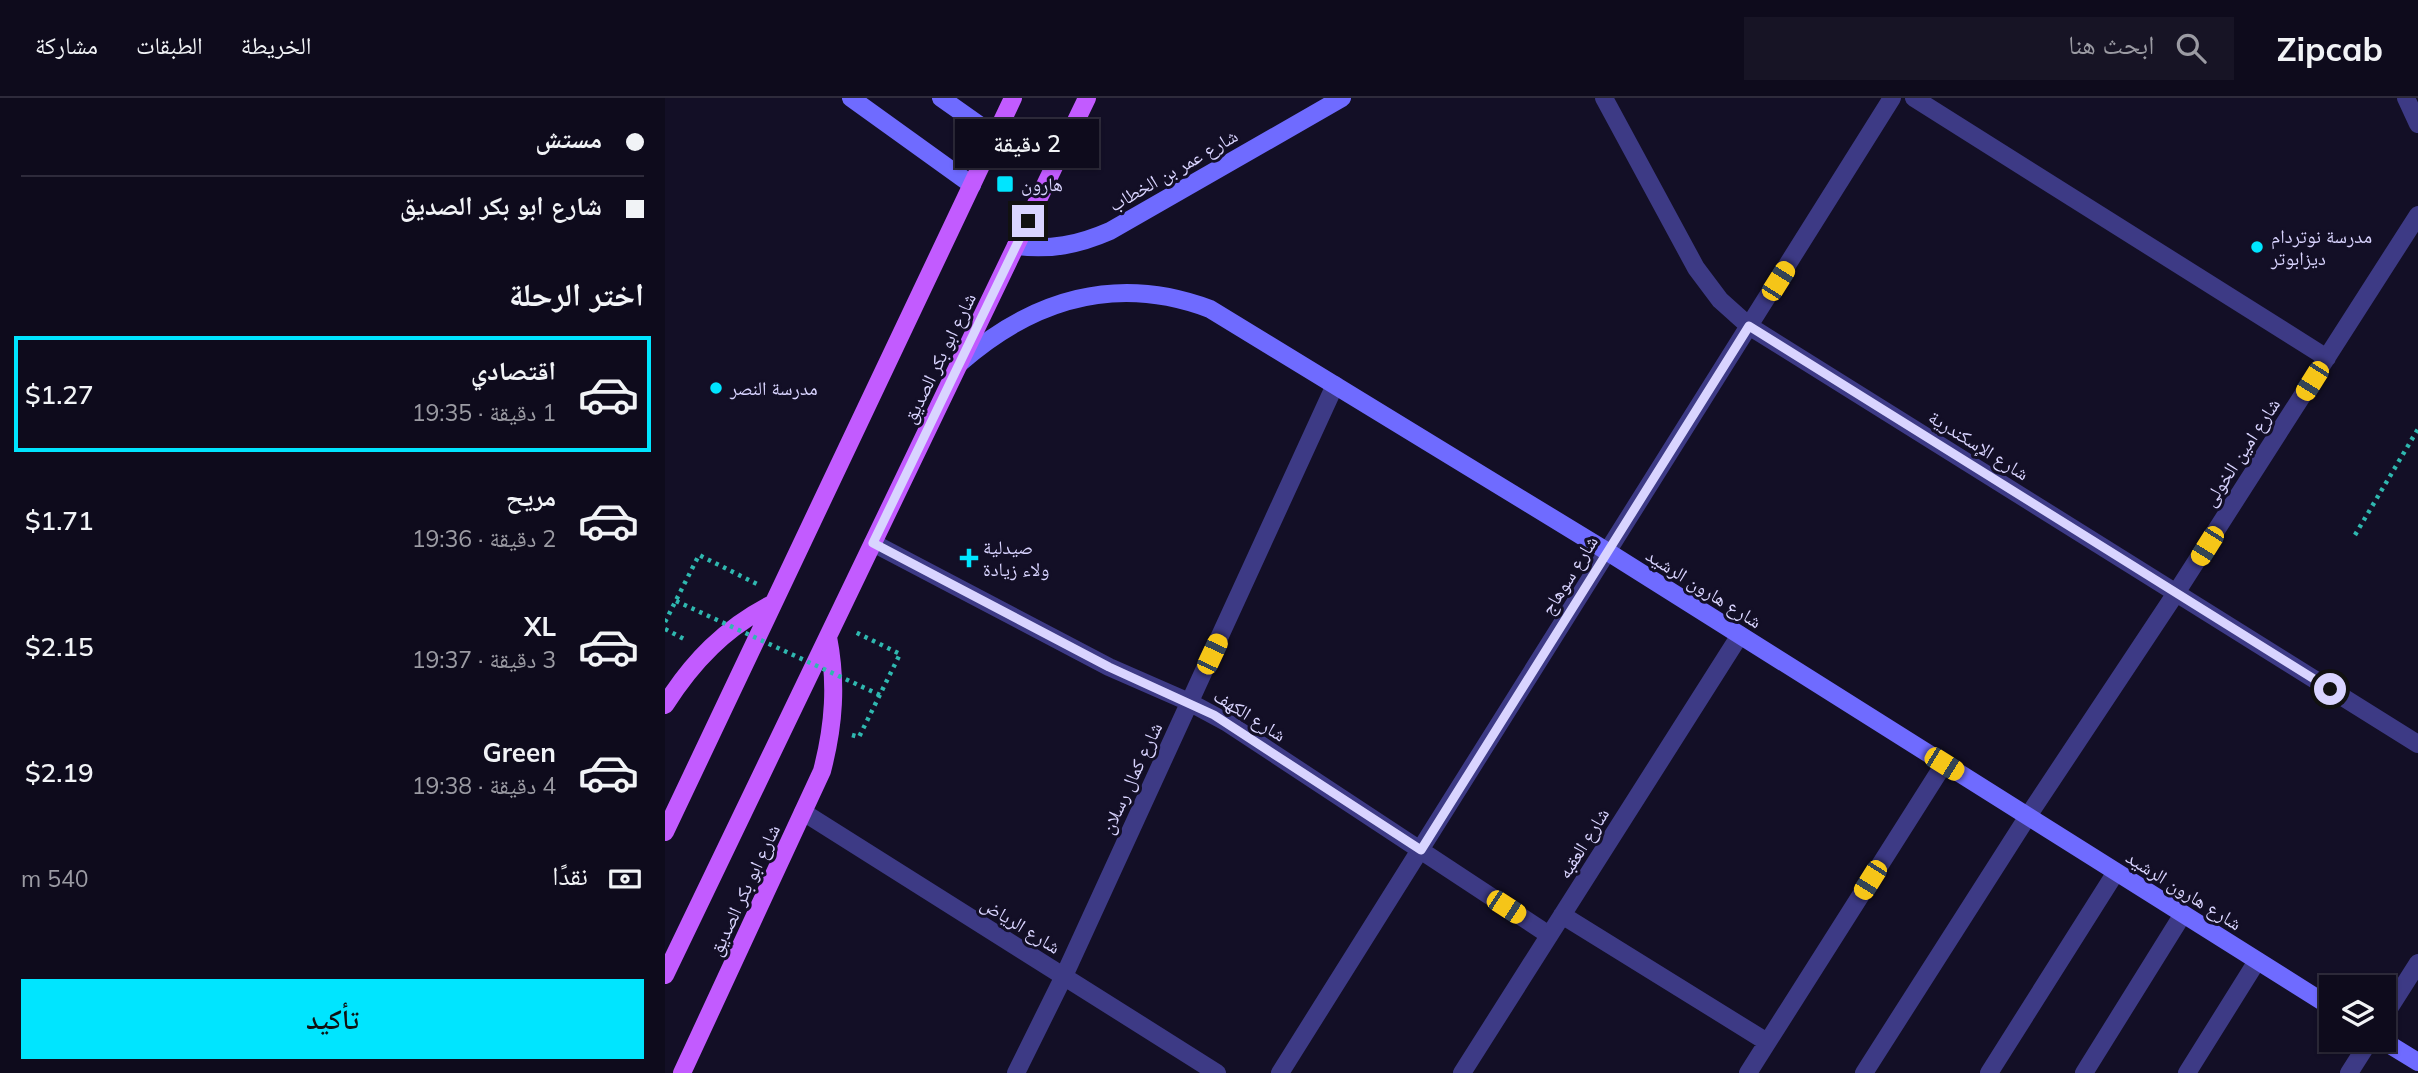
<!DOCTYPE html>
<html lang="ar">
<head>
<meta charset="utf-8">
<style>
  body { margin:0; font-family:Mulish,"Noto Naskh Arabic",sans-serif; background:#171425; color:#f1f3f6; direction:rtl; height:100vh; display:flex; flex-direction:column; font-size:26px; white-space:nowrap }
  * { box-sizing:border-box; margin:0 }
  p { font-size:23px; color:#9b9ba3 }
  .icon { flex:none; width:38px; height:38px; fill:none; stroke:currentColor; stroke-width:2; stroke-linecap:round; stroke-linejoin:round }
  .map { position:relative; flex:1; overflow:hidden; direction:ltr }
  .sheet { display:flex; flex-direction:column; background:#0e0b1c; width:665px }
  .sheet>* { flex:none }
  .top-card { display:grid; align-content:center; height:154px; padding:0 21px; background:#0e0b1c }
  .buttons { position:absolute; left:1654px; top:877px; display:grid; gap:14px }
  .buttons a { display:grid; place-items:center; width:77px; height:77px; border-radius:0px; background:#0e0b1c; box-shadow:0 2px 5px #0004,0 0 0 2px #2e2b3b; font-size:35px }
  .end { position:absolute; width:32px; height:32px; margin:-16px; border:9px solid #d9d4ff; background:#111; box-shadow:0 0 0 4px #111 }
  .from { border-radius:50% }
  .bubble { position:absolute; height:49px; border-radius:0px; background:#0e0b1c; box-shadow:0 2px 5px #0004,0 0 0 2px #2e2b3b; font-size:23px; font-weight:600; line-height:49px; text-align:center; direction:rtl }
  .car { position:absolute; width:21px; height:42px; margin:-21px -10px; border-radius:9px; box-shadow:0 0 5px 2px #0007; background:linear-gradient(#f5c518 24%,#345 0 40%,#f5c518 0 76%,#345 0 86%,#f5c518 0) }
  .top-card b { display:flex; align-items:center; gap:24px; height:66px; font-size:26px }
  .top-card b+b { border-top:2px solid #2e2b3b }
  .top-card i { width:18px; height:18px; background:#f1f3f6 }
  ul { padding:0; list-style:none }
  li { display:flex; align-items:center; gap:21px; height:116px; margin:0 14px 10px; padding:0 7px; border:4px solid transparent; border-radius:0px }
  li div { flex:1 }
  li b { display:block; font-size:26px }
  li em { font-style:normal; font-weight:600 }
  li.on { border-color:#00e5ff }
  li>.icon { width:63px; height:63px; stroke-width:1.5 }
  h2 { padding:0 21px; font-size:32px; line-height:84px }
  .pay { display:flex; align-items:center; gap:18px; height:77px; padding:0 21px; font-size:26px }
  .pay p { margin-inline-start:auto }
  .action { display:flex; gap:14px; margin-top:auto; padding:14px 21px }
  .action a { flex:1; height:80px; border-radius:0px; background:#00e5ff; color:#111; font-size:28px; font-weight:600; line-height:80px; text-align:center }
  header { display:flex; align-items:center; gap:42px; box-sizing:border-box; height:98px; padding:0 35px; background:#0e0b1c; border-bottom:2px solid #2e2b3b }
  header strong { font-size:33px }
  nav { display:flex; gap:38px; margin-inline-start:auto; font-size:24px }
  .search { width:490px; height:63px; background:#171425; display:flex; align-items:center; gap:18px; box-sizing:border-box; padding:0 24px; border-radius:0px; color:#9b9ba3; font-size:26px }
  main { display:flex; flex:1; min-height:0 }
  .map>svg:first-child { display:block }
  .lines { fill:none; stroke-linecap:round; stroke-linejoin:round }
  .path { stroke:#2fb8b0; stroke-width:4.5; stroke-dasharray:3.5 5; stroke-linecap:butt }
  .street { stroke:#3d3a85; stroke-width:18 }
  .secondary { stroke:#6f6bff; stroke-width:18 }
  .primary { stroke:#c25bff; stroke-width:18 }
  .path-bridge { stroke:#2fb8b0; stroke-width:4.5; stroke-dasharray:3.5 5; stroke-linecap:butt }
  .route { stroke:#d9d4ff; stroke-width:9 }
  .poi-dot { fill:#00e5ff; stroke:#130f26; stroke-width:2.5 }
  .labels { text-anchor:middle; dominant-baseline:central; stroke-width:6; stroke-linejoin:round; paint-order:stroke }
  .street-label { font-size:19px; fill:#d9d4ff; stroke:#130f26 }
  .poi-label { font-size:19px; fill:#d9d4ff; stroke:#130f26; text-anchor:start }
</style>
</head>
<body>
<header>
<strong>Zipcab</strong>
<div class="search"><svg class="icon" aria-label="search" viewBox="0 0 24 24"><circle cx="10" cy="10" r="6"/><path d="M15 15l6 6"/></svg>ابحث هنا</div>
<nav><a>الخريطة</a><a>الطبقات</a><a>مشاركة</a></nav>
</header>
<main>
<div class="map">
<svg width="1753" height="975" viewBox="0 0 1753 975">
  <rect width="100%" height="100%" fill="#130f26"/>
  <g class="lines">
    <path class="path" d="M1690,437L1753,331
      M0,524L34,457L94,487
      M0,531L21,542
      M187,637L194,639L235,556L188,533"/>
    <path class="street" d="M939,0L1031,170L1055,202L1084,228L1753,646
      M1249,0L1662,260
      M1741,0L1753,26
      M208,445L444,569L524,604L561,624L884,837
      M138,714L552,975
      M897,817L1102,944
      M1718,920L1753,865
      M351,975L399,878L670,287
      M615,975L1227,0
      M797,975L1075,537
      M1083,975L1279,666
      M1199,975L1363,718L1511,495L1753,117
      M1324,975L1451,774
      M1419,975L1518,816
      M1522,975L1592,863
      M1684,975L1705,942"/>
    <path class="secondary" d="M186,0L307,87
      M276,0L330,38
      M351,148C386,152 413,147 445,133L677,0
      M295,265C368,201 452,176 545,211L943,454L1666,909
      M1717,942L1753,964"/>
    <path class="primary" d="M0,607C28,563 60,530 107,506
      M0,734L348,0
      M0,877L422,0
      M17,975L157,673C169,627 172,585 163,539"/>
    <path class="path-bridge" d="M11,503L215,597"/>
  </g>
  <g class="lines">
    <path class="route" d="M363,123L208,445L444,569L549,617L756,752L1084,228L1665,591"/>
  </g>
  <g class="poi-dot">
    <rect x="331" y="77" width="18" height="18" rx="3.5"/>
    <circle cx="1592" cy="149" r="7"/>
    <circle cx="51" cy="290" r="7"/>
    <path d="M300.5 449.5h7v7h7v7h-7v7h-7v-7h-7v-7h7z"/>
  </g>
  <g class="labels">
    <g class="street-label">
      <text transform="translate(508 72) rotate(-30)">شارع عمر بن الخطاب</text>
      <text transform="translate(274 260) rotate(-64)">شارع ابو بكر الصديق</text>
      <text transform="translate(1314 347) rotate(32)">شارع الإسكندرية</text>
      <text transform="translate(1576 354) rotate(-57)">شارع امين الخولى</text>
      <text transform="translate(904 477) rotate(-58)">شارع سوهاج</text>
      <text transform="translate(1039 490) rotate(32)">شارع هارون الرشيد</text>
      <text transform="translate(585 617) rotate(32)">شارع الكهف</text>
      <text transform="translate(466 680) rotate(-65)">شارع كمال رسلان</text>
      <text transform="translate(918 745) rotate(-58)">شارع العقبه</text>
      <text transform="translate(79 792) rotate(-65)">شارع ابو بكر الصديق</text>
      <text transform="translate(1519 792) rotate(32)">شارع هارون الرشيد</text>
      <text transform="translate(356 827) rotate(32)">شارع الرياض</text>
    </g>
    <g class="poi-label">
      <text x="356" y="86">هارون</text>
      <text x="1606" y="138">مدرسة نوتردام<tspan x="1606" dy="22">ديزابوتر</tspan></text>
      <text x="65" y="290">مدرسة النصر</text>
      <text x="318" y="449">صيدلية<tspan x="318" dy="22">ولاء زيادة</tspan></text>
    </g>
  </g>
</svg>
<div class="buttons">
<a><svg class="icon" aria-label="layers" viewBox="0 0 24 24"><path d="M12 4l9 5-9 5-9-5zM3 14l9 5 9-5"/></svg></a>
</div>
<i class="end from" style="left:1665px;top:591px"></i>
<i class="end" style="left:363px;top:123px"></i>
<div class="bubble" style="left:290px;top:21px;width:144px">2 دقيقة</div>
<i class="car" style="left:1113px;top:183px;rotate:32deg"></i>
<i class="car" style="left:1647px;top:283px;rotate:212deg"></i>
<i class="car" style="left:1542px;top:448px;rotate:212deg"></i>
<i class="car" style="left:547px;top:556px;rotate:25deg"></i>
<i class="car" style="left:1279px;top:666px;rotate:122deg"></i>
<i class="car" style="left:1205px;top:782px;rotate:212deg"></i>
<i class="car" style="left:841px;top:809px;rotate:123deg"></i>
</div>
<section class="sheet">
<div class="top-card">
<b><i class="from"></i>مستش</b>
<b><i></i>شارع ابو بكر الصديق</b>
</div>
<h2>اختر الرحلة</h2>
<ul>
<li class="on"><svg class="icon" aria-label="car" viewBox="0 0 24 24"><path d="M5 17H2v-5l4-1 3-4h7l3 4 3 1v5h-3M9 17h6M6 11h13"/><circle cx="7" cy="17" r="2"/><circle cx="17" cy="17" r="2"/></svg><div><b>اقتصادي</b><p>1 دقيقة · 19:35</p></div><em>$1.27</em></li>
<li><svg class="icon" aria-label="car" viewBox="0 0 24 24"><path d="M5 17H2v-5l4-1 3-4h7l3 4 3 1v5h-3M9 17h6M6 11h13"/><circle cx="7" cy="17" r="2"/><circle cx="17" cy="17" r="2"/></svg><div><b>مريح</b><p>2 دقيقة · 19:36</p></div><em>$1.71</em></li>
<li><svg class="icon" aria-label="car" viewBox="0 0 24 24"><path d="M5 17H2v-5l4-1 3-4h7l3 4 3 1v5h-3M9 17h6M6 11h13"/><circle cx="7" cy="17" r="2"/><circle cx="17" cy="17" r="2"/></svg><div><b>XL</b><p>3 دقيقة · 19:37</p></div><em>$2.15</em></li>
<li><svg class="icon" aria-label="car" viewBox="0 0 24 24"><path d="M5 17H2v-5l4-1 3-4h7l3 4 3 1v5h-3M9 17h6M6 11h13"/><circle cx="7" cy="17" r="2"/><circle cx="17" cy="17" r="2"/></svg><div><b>Green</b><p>4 دقيقة · 19:38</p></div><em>$2.19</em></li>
</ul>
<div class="pay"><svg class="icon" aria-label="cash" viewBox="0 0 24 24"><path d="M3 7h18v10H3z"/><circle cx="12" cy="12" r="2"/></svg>نقدًا<p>540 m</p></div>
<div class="action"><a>تأكيد</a></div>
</section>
</main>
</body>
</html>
